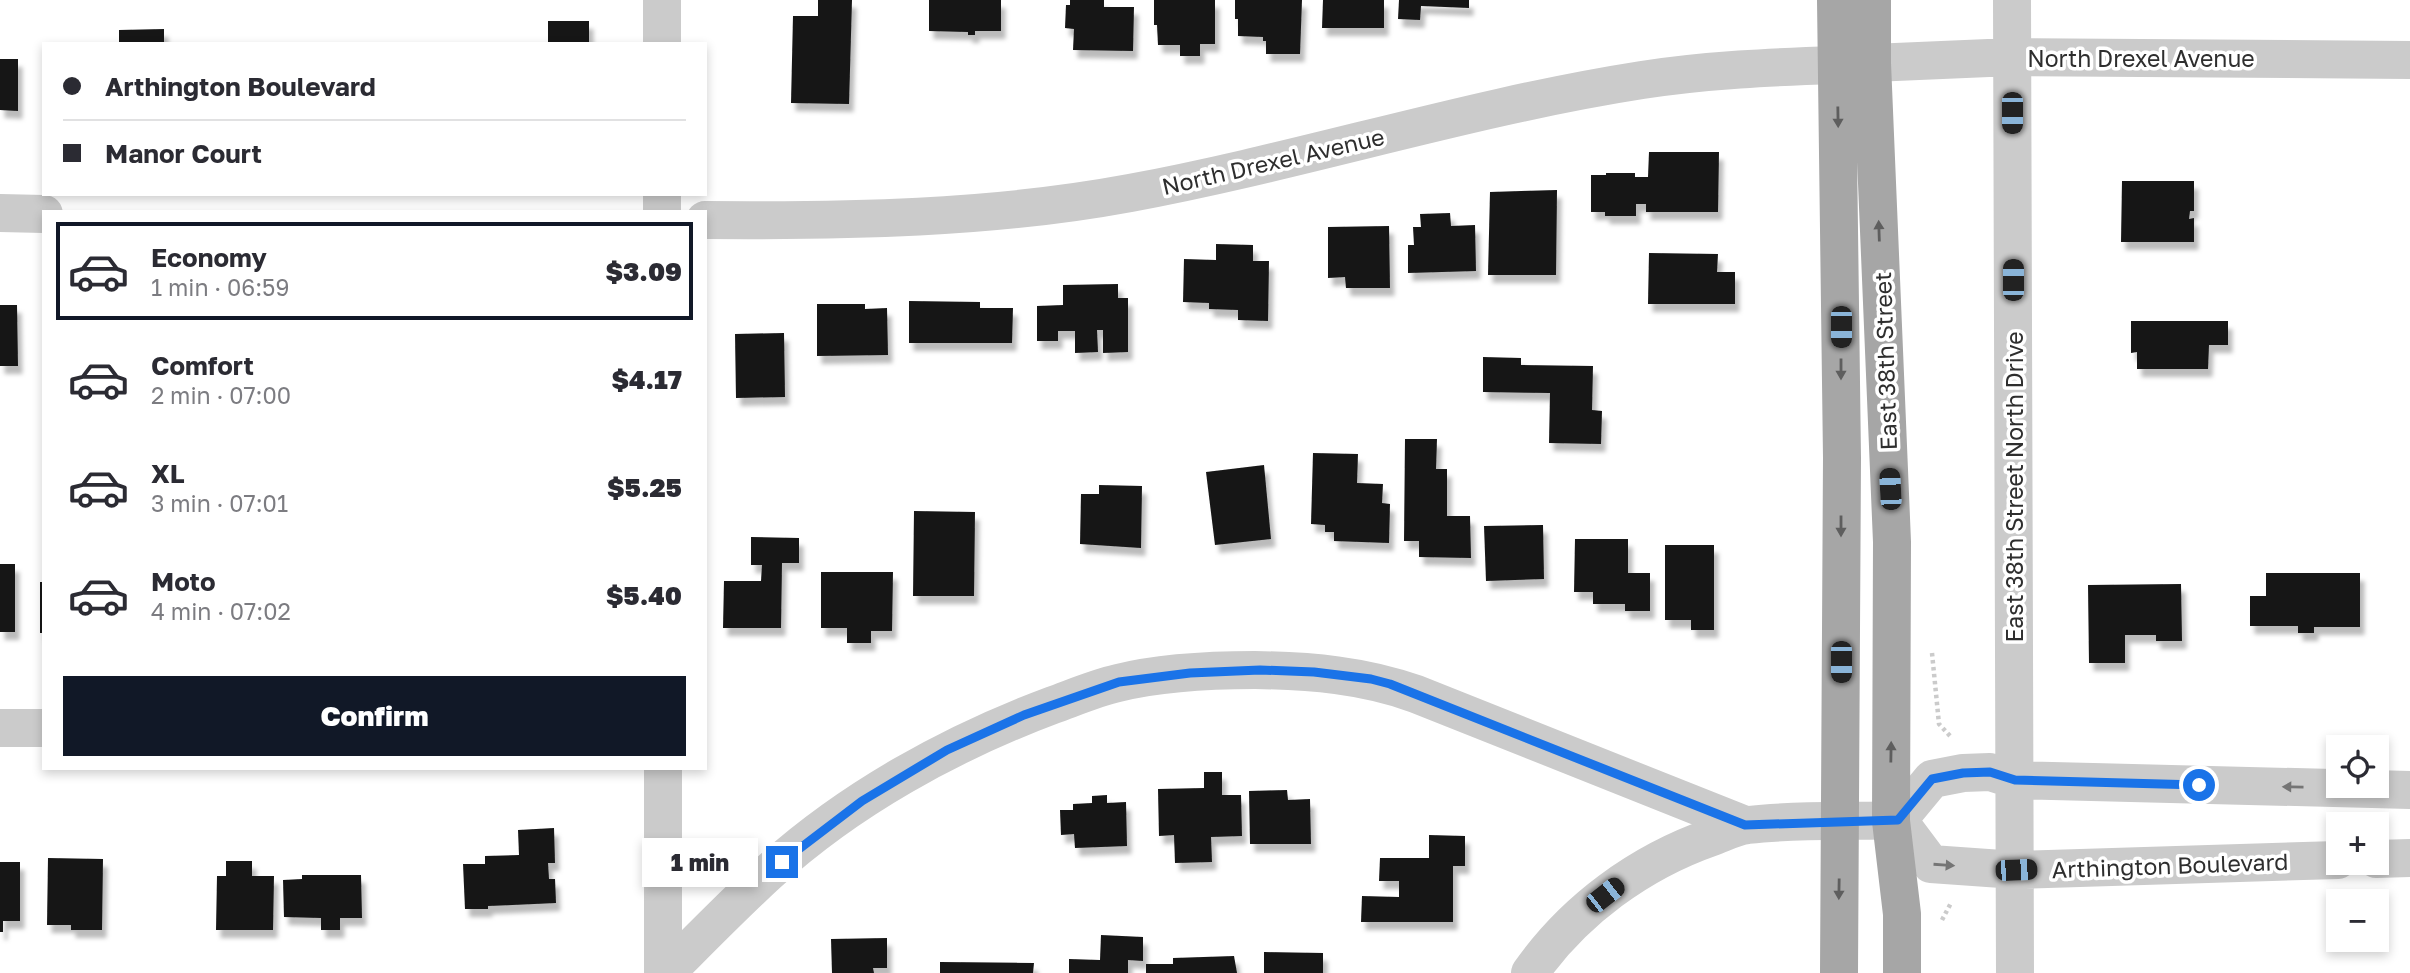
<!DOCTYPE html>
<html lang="en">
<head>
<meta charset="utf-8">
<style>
  body { margin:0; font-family:"Golos Text",sans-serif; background:#f2f2f3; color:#2b2b33; height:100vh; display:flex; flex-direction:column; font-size:26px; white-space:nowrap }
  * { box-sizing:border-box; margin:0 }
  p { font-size:23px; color:#7c7c81 }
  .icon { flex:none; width:38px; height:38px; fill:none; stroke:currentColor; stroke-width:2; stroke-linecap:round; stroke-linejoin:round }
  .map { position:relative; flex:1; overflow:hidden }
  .sheet { position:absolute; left:42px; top:210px; width:665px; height:560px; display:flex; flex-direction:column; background:#fff; border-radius:0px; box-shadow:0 4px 10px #0003 }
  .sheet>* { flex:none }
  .top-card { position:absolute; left:42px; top:42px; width:665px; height:154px; border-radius:0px; box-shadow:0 4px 10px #0003; display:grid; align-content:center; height:154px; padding:0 21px; background:#fff }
  .controls { position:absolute; left:2326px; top:735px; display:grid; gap:14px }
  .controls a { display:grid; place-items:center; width:63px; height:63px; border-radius:0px; background:#fff; box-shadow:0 4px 10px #0003; font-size:35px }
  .end { position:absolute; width:32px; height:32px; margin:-16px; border:9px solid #1a73e8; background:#fff; box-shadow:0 0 0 4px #fff }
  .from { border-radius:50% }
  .bubble { position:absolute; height:49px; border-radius:0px; background:#fff; box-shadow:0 4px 10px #0003; font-size:23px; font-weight:800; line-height:49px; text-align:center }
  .car { position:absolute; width:21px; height:42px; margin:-21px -10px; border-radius:9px; box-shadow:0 0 5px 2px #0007; background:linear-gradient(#222 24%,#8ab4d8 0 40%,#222 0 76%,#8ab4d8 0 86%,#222 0) }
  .top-card b { display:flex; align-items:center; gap:24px; height:66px; font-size:26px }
  .top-card b+b { border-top:2px solid #e1e1e2 }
  .top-card i { width:18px; height:18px; background:#2b2b33 }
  ul { padding:12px 0 0; list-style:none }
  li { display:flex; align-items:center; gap:21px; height:98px; margin:0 14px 10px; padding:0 7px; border:4px solid transparent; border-radius:0px }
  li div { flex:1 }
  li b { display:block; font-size:26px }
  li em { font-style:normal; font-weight:800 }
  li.on { border-color:#111827 }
  li>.icon { width:63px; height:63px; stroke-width:1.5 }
  .button { display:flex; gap:14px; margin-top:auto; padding:14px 21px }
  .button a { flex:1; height:80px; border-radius:0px; background:#111827; color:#fff; font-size:28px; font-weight:800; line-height:80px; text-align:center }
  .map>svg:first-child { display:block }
  .building { fill:#151515; filter:url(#shadow) }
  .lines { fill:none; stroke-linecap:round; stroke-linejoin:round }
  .path { stroke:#cbcbcb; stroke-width:4.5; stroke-dasharray:3.5 3.5; stroke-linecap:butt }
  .minor { stroke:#cbcbcb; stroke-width:38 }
  .major { stroke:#a6a6a6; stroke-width:38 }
  .oneway { fill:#5e5e5e }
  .oneway2 { fill:#757575 }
  .route { stroke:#1a73e8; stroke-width:9 }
  .labels { text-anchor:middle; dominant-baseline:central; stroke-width:7; stroke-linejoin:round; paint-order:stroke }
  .street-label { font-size:23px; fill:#2e2e2e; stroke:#fff }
</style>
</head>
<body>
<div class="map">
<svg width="2410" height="973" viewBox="0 0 2410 973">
  <defs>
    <filter id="shadow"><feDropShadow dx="4.5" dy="8" stdDeviation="2" flood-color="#0004"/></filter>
  </defs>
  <rect width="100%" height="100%" fill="#fff"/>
  <path class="building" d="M818,0H852L849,104L791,103L793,16H818Z
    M929,0H1001V31H975V35H968V32L929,31Z
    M1070,0H1104V7H1134L1133,51L1073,50L1074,29L1065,28L1066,5H1070Z
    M1154,0H1215V44H1200V56H1180V45H1158L1157,25H1154Z
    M1235,0H1302L1300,54H1266V41H1263V37L1238,36V19H1235Z
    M1323,0H1384V28H1322Z
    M1399,0H1469V8L1421,6L1420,20L1398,19Z
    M548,21H589V44H548Z
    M164,29V44H119V30Z
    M0,59H18V111L0,110Z
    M1649,152H1719L1718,212H1646V204H1636V216H1605V212H1591V175H1606V173H1635V177H1648Z
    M2122,181H2194V211H2190L2189,219L2194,218V242H2121Z
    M1557,190L1556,275H1488L1490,192Z
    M1450,213L1451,226L1475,225L1476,271L1408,273V245H1414L1413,227H1421L1420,214Z
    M1389,226L1390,288H1346L1345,277L1328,278V227Z
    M1216,244L1253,245V261H1269L1268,321L1238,320V310L1209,309V303L1183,302L1184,259L1216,260Z
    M1649,253L1718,254L1717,272H1735V304H1648Z
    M1118,284V298H1128V352L1103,353V330H1097L1098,352L1075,353V331H1058V341H1037V306L1063,305V285Z
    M909,301L980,302V308H1013L1012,343H909Z
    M817,304H865V309L887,308L888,355L817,356Z
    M0,305H17L18,366H0Z
    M2131,321H2228V345H2209L2208,369H2137V352L2131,353Z
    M784,333L785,397L736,398L735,334Z
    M1483,357L1521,358V365L1593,366L1592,410L1602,411L1601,444L1549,443L1550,393L1483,392Z
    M1405,439H1437L1436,469H1447V516H1470L1471,558L1419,557V541H1404Z
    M1313,453L1358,454L1357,483L1383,484L1382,503L1390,504L1389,543L1334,541V532H1325V525L1311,524Z
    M1264,465L1271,539L1215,545L1206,472Z
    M1099,485L1142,486L1141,548L1080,544L1081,494H1099Z
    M914,511L975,512L974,596H913Z
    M1543,525L1544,579L1486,581L1484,526Z
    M751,537L799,538V563H782L781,628H723L724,581H761L762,565H751Z
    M1575,539H1628V573H1650V611H1625V604H1593V592H1574Z
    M1665,545H1714V630H1691V620H1665Z
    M0,564H15V632H0Z
    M821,572H893L892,631H871V643H847V628H821Z
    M2266,573H2360V627H2314V633H2298V626H2250V596H2266Z
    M40,582H44V633H40Z
    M2181,584L2182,641H2156V635H2125V663H2089L2088,585Z
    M1204,772H1222V795H1241L1242,836L1211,837L1212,862L1175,863L1174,835L1159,836L1158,789L1204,788Z
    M1287,790L1288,800L1310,799L1311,844H1250L1249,791Z
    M1107,795V803L1126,802L1127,846L1075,848L1074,834L1061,835L1060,810H1073V804L1092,803V796Z
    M554,828L555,863H548L549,879H555L556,903L488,906V909H465L463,864H485V856L519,855L518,830Z
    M1429,835L1465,836V866H1453V922H1361L1362,896L1399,897V881H1379L1380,858H1429Z
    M48,858L103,859L102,930H71V925H47Z
    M226,861H252V876H274L273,930H216L217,876H226Z
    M0,862H20V921H3V932H0Z
    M302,875H361L362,918H340V930H321V918L284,917L283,880L302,879Z
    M1101,935L1143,937V961L1128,960V973H1069V959L1100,960Z
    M887,938V968H873L874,973H832L831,939Z
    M1264,952L1323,953V973H1264Z
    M1234,956L1237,973H1146V964H1173V958Z
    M940,962L1034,963L1033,973H940Z"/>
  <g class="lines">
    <path class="path" d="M1932,653L1939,724L1951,737
      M1942,920L1951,903"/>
    <path class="minor" d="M2012,0L2015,973
      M662,44V0
      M1872,63L2012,57L2410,60
      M662,212V194
      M0,213L44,214
      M705,220C848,221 990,219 1130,193C1302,161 1469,107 1642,80C1707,70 1772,67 1837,65
      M0,728H44
      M663,768V973
      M1898,820L1931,864L2016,870L2338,860
      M2376,859L2410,858
      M666,973C700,939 733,905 768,873C849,799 951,743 1053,705C1075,697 1096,688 1118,683C1162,672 1210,670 1255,670C1311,671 1363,675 1416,694L1745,825
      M1530,973C1574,910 1640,862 1712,837C1723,833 1736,826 1748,825C1798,819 1848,822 1898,820L1932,779L1963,773L1990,772L2015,780L2410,790"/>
    <path class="major" d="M1836,0L1842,458L1839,973
      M1872,0V63L1892,542L1891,821L1902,914V973"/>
  </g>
  <defs><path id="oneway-solid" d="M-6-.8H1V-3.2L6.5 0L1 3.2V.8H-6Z" transform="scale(1.75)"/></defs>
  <g class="oneway">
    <use href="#oneway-solid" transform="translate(1838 117) rotate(89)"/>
    <use href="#oneway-solid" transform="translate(1879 231) rotate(-92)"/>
    <use href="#oneway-solid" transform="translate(1841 369) rotate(90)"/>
    <use href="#oneway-solid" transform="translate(1841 526) rotate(90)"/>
    <use href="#oneway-solid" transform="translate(1891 752) rotate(-89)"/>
    <use href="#oneway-solid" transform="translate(1839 889) rotate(91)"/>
  </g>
  <g class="oneway2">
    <use href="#oneway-solid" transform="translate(2293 787) rotate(-179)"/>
    <use href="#oneway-solid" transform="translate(1944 865) rotate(4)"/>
  </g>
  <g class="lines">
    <path class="route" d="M782,862L862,801L947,750L1024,715L1119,682L1190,673L1260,670L1314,672L1371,679L1390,684L1745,825L1898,820L1932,779L1963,773L1990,772L2015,780L2199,785"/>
  </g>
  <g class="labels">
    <g class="street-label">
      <text x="2141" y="58">North Drexel Avenue</text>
      <text transform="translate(1273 161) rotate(-13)">North Drexel Avenue</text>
      <text transform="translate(1885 361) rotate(-92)">East 38th Street</text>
      <text transform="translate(2014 487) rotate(-90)">East 38th Street North Drive</text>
      <text transform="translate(2170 865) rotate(-2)">Arthington Boulevard</text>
    </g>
  </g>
</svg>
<div class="controls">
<a><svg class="icon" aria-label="locate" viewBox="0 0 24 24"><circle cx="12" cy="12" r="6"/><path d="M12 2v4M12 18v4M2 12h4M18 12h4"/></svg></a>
<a>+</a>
<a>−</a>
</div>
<i class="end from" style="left:2199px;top:785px"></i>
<i class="end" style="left:782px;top:862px"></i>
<div class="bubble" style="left:642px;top:838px;width:116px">1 min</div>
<i class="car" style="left:2012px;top:113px;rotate:180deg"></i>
<i class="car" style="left:2013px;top:280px;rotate:0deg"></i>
<i class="car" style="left:1841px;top:327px;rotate:180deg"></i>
<i class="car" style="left:1890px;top:489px;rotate:357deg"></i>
<i class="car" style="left:1841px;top:662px;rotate:180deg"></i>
<i class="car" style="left:2016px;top:870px;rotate:88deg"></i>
<i class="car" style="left:1605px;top:895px;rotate:52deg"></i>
<div class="top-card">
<b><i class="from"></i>Arthington Boulevard</b>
<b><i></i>Manor Court</b>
</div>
<section class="sheet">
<ul>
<li class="on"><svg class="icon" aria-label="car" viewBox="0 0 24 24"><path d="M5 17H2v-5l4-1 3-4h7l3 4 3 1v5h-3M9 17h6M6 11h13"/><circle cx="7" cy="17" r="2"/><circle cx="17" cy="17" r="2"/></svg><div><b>Economy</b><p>1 min · 06:59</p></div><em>$3.09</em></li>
<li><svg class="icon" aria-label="car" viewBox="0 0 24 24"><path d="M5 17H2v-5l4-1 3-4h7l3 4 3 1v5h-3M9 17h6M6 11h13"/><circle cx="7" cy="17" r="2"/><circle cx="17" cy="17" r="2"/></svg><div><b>Comfort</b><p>2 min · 07:00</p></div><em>$4.17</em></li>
<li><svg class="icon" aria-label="car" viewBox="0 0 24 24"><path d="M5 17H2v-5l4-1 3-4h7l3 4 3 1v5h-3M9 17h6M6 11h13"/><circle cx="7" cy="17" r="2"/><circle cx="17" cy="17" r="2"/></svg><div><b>XL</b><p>3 min · 07:01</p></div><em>$5.25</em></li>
<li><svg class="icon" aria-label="car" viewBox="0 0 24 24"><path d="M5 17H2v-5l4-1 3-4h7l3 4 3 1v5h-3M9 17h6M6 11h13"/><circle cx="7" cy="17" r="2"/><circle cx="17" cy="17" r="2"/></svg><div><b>Moto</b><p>4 min · 07:02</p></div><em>$5.40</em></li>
</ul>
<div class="button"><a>Confirm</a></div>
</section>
</div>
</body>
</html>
